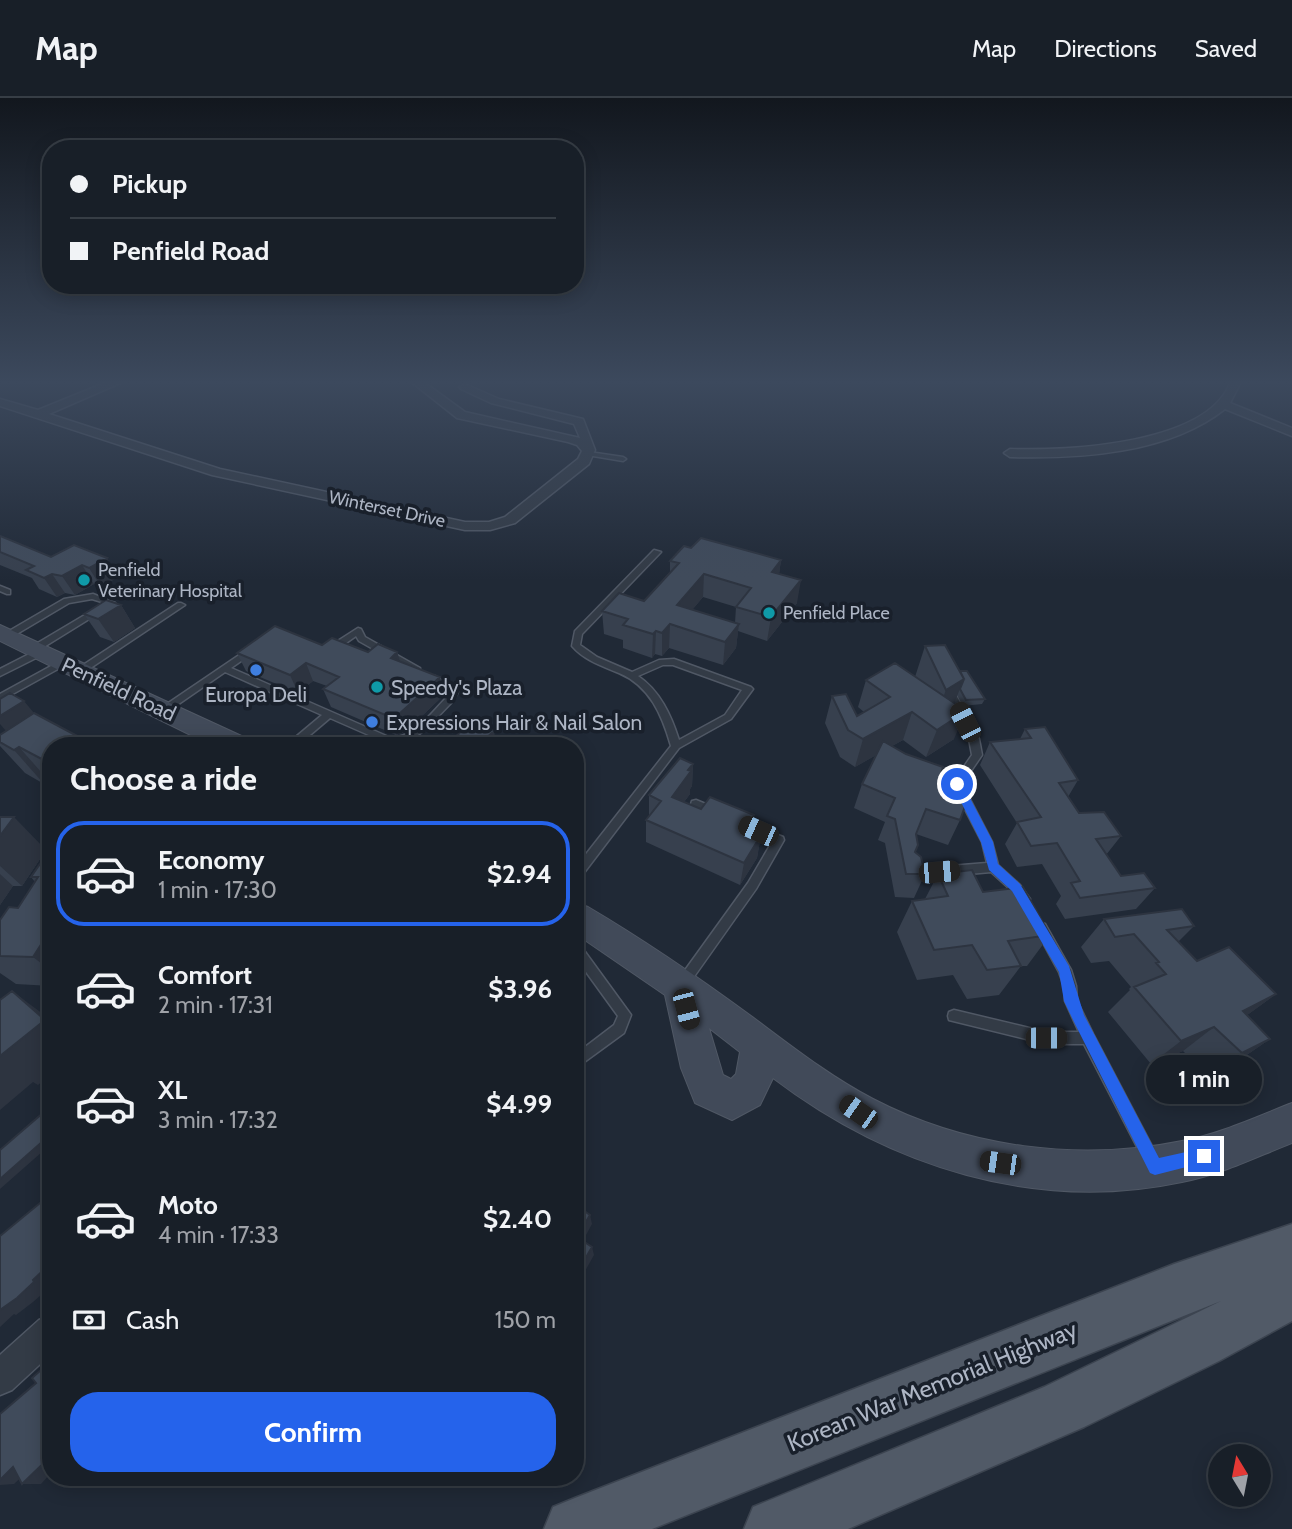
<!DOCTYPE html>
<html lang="en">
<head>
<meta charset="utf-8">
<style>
  body { margin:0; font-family:Cabin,sans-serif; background:#212730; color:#f1f3f6; height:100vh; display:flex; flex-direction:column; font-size:26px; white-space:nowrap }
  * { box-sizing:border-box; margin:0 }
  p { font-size:23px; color:#9fa2a8 }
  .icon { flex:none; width:38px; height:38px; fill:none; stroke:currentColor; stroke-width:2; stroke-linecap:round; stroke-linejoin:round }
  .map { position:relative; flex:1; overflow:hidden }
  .side { position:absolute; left:42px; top:639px; width:542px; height:749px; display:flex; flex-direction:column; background:#181f28; border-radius:28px; box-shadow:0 4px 18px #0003,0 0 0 2px #363d45 }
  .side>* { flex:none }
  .guide { position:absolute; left:42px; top:42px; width:542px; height:154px; border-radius:28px; box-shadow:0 4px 18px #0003,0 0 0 2px #363d45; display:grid; align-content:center; height:154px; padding:0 28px; background:#181f28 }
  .needle { width:46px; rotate:350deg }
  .buttons { position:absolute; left:1208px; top:1346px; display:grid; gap:14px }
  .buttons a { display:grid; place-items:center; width:63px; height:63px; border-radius:50%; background:#181f28; box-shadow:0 4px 18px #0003,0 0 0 2px #363d45; font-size:35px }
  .end { position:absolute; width:32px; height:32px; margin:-16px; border:9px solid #2563eb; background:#fff; box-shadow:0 0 0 4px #fff }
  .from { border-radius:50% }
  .bubble { position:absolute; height:49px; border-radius:24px; background:#181f28; box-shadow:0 4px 18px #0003,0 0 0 2px #363d45; font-size:23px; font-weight:700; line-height:49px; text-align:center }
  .car { position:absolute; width:21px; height:42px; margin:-21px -10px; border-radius:9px; box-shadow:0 0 5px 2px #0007; background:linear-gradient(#222 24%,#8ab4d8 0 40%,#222 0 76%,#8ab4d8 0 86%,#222 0) }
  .guide b { display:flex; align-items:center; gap:24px; height:66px; font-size:26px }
  .guide b+b { border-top:2px solid #363d45 }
  .guide i { width:18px; height:18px; background:#f1f3f6 }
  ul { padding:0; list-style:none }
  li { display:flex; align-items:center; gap:21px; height:105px; margin:0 14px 10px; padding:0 14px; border:4px solid transparent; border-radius:28px }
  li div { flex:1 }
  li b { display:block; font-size:26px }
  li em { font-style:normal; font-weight:700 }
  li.current { border-color:#2563eb }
  li>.icon { width:63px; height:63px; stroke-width:1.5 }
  h2 { padding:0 28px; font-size:32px; line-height:84px }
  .pay { display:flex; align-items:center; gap:18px; height:77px; padding:0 28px; font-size:26px }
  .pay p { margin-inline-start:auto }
  .action { display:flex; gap:14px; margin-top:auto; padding:14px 28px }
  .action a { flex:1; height:80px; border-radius:28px; background:#2563eb; color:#fff; font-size:28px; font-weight:700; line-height:80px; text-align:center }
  header { display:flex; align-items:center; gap:42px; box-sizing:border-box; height:98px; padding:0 35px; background:#181f28; border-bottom:2px solid #363d45 }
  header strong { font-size:33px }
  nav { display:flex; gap:38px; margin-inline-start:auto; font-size:24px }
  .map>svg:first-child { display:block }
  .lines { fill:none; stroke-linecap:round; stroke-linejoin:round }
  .lane-casing { stroke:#505865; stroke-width:3 }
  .street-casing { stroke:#505865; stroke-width:3 }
  .secondary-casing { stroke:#505865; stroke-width:2 }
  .primary-casing { stroke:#3c4450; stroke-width:3 }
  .lane { fill:#333b46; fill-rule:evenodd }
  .street { fill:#333b46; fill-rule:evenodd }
  .secondary { fill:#414a59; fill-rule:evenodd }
  .primary { fill:#515a67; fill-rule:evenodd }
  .wall { fill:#37404e; fill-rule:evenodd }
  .shaded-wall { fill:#2d3440 }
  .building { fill:#404b5b; stroke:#2d3440; stroke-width:2 }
  .route { fill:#2563eb }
  .culture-dot { fill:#0f9aa8; stroke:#19202b; stroke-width:2.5 }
  .shop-dot { fill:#3f7fe0; stroke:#19202b; stroke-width:2.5 }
  .labels { text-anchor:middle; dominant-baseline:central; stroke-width:7; stroke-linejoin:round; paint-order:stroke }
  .far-street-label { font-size:18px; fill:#adb5c4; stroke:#19202b }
  .far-poi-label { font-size:18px; fill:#adb5c4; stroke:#19202b; text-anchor:start }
  .poi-label { font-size:21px; fill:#adb5c4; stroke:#19202b; text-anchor:start }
  .street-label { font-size:21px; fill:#adb5c4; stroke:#19202b }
  .near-street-label { font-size:24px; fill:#adb5c4; stroke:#19202b }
</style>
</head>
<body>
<header>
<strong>Map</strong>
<nav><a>Map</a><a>Directions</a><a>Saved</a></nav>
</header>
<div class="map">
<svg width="1292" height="1431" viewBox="0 0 1292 1431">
  <rect width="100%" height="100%" fill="#202936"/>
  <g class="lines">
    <defs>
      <path id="lane" d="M589,354L623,359L626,361L623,363L587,357V355Z
        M654,452L661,454L582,536L580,547L597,559L632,574L659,562L674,561L751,589L753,591L731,621L679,650L580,780L576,782V769L671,648C662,617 650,588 619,575C602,568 584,562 572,548L575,533ZM663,567H673L742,592L725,617L679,642C671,617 660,593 638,578Z
        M0,488L10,492V496H7L0,493Z
        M93,496L115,505L39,552H44V556L0,578V571L35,553H31V549L105,505L92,501L69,505L10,540H4V536L64,501Z
        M178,505H181L185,507L83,575H77V571Z
        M358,530L361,531L365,539L420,570V574H414L359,543L356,538L336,552H330V548Z
        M251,549L255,552L254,554L231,570L391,640C415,639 431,615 446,600L448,595L429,582V578H435L458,594L453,603L426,631L411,642L399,646L387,645L330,620L297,648H285L322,617L225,574L167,614H161L159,612L161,610Z
        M62,562L65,563V567L0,603V596Z
        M948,588L953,591L979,641L982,657L962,686L992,744L998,767L1020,787L1030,801L1028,804L1024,806L1020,804L1012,793L991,774L913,781L909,779L907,776L909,773L913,771L987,765L982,744L952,686L972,657L969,641L943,591Z
        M696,702L720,712L721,715L720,718H712L692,709L691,706L692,703Z
        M741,722L783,739L784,742L756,791L686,890L682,892L678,890L676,886L678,882L748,785L772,744L737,729L736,726L737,723Z
        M1041,825L1045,826L1071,872L1076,888L1077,903L1093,936L1156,1056L1158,1061L1156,1066L1151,1068L1146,1066L1084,946H1046L949,922L948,918L949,914L954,912L1046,934H1079L1065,903L1064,888L1059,874L1035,830L1037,826Z
        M576,846L580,847L631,917L624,935L576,970V956L614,927L618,918L576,860Z"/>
      <path id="street" d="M112,282H127L49,316L220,371L465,424H489L505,419L578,361L582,353L577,347L568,344L457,320L409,282H421L465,314L580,340L574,326L491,305L461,291L459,289L465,286L499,301L583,321L595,352L589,366L515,425L490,432H465L212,377L0,308V301L38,312Z
        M1231,282H1242L1230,305L1292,330V338L1225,311C1168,356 1079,361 1010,359L1004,355L1010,351C1066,353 1211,347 1231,282Z
        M51,1218V1256L12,1292L0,1297V1257L39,1222Z"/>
      <path id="secondary" d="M0,527L248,641L251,648H213L0,543Z
        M576,805L588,809C644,842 698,879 751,918C790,947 829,978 873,1001C967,1050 1079,1064 1182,1043C1220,1036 1256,1019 1292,1005V1045C1256,1059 1220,1077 1182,1084C1036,1115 890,1069 773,980L760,1007L732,1022L695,1005L681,970L665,897L576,836ZM709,930L740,954L736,976L731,981L723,977Z"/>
      <path id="primary" d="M1292,1126V1223L1219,1263L1084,1329L848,1431H744L753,1409L1044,1289L1221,1203L652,1431H544L553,1409L575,1400L1174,1166Z"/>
    </defs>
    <use href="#lane" class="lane-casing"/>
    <use href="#street" class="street-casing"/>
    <use href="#secondary" class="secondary-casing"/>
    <use href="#primary" class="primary-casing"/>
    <use href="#lane" class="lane"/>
    <use href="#street" class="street"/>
    <use href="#secondary" class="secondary"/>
    <use href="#primary" class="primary"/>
  </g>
  <path class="wall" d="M0,438L51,459L74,447L118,479L101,489L94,486L75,497L65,495L57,499L39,491L32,480L0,467Z
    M691,450L781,462L779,476L797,505L767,543L738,533L736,550L723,567L669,550L662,558L655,556L652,560L623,550V542L604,536L602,513L644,503L670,475V463ZM703,499L736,509L735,525L692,512Z
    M121,507L135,530L114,544L100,539L84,516Z
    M322,547L368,554H397L400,563L445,596L405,634L396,637L331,609L323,591L327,588L313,583L298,595L246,573L237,555Z
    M925,548L960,573L985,601L982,606L963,608L957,597L954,605V641L926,659L903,642L892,648L938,687L960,722L948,747L916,736L915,754L925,776L914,800L895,799L885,745L878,742L885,724L854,710L862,686L876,657L855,669L840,659L825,625L832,598L857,618L864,614L858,609L866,582L915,579Z
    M1025,631L1078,682L1068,699L1079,715L1121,738L1106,757L1121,778L1155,790L1136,811L1065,821L1056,806L1061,798L1042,766L1017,769L1005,746L1017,725L980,667L990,644L1020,641Z
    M0,637L51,648V684L49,683L44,686L25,675L0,648Z
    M693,666L692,688L690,691V696L684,704L761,737L757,760L740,787L646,744V722L649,718V697Z
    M0,719L46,752L22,788H13L0,807Z
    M51,750V888L16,886L0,875V822L18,810L35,784L31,779Z
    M938,776L983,794L1050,837L1027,868H1021L999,897L967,901L953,877L917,882L897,834L912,803L925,801Z
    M1104,821L1194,828L1178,844L1197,863L1276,896L1247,917L1270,941L1235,965L1208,978L1183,953L1151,966L1108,914L1130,892L1129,891L1131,889L1109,863L1091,865L1081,849Z"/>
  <path class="shaded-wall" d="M107,460L118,479L101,489L89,470Z
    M781,462L778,485L772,474Z
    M82,467L94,486L75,497L62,478Z
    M52,476L65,495L57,499L44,480Z
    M704,476L703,499L677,530V507Z
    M801,482L797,505L767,543L771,519Z
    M121,507L135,530L114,544L98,521Z
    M670,526L669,550L662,558V535Z
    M739,526L736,550L723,567L725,544Z
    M656,533L655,556L652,560L653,536Z
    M397,554L403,572L391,560Z
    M306,565L313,583L298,595L290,577Z
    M440,579L445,596L405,634L396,637L390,619Z
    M964,581L951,613L933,624L946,592Z
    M24,603L34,615L6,633L0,626V618Z
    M966,613L954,641L926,659L937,632Z
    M912,614L903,642L855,669L863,641Z
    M494,633L496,644L493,648H482V644Z
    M19,649L49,683L44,686L14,652Z
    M693,666L692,688L690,691V696L671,721L672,699Z
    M754,717L751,740L746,731Z
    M14,719L46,752L22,788L0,768V738Z
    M761,737L757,760L740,787L744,765Z
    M0,776L13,788L0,807Z
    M51,831V873L33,859Z
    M12,893L51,922V976L38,987L33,984L0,1012V958Z
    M1276,896L1242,921L1243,913Z
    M1214,929L1183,953L1151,966L1181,943Z
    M1270,941L1235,965L1208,978L1242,955Z
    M51,1036V1046L0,1091V1081Z
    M590,1117L592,1126L580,1148L577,1139Z
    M592,1149L594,1157L576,1189V1177Z
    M51,1165V1185L49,1186L50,1189L33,1204L16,1217L14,1216L0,1229V1211Z
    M51,1358V1375L41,1386H22Z
    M13,1369H32L14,1386L0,1387V1377Z"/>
  <path class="building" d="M0,438L51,459L74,447L107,460L89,470L82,467L62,478L52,476L44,480L26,472L34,468L0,454Z
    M701,440L781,462L772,474L801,482L771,519L736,509L751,490L704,476L677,507L739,526L725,544L670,526L662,535L656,533L653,536L623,527L628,521L602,513L619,495L644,503L679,465L670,463L684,448L691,450Z
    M106,502L121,507L98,521L84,516Z
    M275,528L322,547L332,540L368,554L378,546L397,554L391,560L440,579L399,616L390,619L323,591L339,579L306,565L290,577L237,555Z
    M945,547L964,581L946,592L925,548Z
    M895,565L966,613L937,632L912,614L863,641L848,632L832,598L846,596L857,618L890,599L866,582Z
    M960,573H967L985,601L966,602L960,591L964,581Z
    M10,595L24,603L0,618V601Z
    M34,615L96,648H51V666L19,649L14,652L0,644V637Z
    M472,623L494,633L482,644L485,646L484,648H446Z
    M1045,629L1078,682L1059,685L1079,715L1104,714L1121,738L1096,741L1121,778L1144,775L1155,790L1080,800L1071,785L1080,783L1057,745L1031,748L1017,724L1041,719L990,644L1031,640L1025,631Z
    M883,643L906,656L943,669L938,687L968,700L960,722L926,711L916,736L918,747L915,754L921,759L925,776H906L895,721L887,718L895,700L862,686Z
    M680,660L693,666L688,672L691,673L672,699L701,711L710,699L754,717L746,731L761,737L744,765L646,722L661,703L649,697Z
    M0,719H14L0,738Z
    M51,750V817L49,820H51V831L33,859L0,858V822L9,809L18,810L38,779H31Z
    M972,772L983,794L1023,789L1050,837L1008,843L1021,868L987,872L972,847L934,852L912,803L948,798L938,776Z
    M1182,811L1194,828L1167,832L1197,863L1229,849L1276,896L1243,913L1270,941L1242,955L1214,929L1181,943L1134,889L1166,876L1156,865L1159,864L1134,836L1115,839L1104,821Z
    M12,893L45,922L0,958V902Z
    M51,1008V1036L0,1081V1052Z
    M51,1096V1165L33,1182L34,1184L17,1200L0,1212V1138Z
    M576,1107L590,1117L577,1139L592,1149L576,1177Z
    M51,1263V1358L22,1386L13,1369L0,1382V1316L36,1285L32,1280Z"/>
  <linearGradient id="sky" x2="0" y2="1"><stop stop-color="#12171e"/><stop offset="0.59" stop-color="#3c495d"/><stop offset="1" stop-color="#3c495d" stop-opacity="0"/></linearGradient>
  <rect width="1292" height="482" fill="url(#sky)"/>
  <path class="route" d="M957,682L961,683L993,744L998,766L1020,786L1069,868L1084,917L1159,1060L1204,1050L1210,1052L1212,1058L1210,1063L1155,1077L1150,1075L1075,926L1064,903L1059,874L1012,793L989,772L981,744L952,686Z"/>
  <g class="culture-dot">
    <circle cx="84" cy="482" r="7"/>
    <circle cx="769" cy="515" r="7"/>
    <circle cx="377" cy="589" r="7"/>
  </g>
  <g class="shop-dot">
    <circle cx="256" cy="572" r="7"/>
    <circle cx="372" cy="624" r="7"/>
  </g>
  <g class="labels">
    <g class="far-street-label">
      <text transform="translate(387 411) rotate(12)">Winterset Drive</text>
    </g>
    <g class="far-poi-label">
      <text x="98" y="472">Penfield<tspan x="98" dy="21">Veterinary Hospital</tspan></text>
      <text x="783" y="515">Penfield Place</text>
    </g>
    <g class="poi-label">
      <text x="391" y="589">Speedy's Plaza</text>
      <text x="256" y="596" text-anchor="middle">Europa Deli</text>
      <text x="386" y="624">Expressions Hair &amp; Nail Salon</text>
    </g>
    <g class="street-label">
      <text transform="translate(119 591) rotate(25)">Penfield Road</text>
    </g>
    <g class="near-street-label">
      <text transform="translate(932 1288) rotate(-22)">Korean War Memorial Highway</text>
    </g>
  </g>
</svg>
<div class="buttons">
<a><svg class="needle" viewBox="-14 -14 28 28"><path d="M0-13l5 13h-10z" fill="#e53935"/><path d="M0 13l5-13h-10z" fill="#9fa2a8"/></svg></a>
</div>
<i class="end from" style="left:957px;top:686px"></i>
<i class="end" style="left:1204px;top:1058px"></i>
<div class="bubble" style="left:1146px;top:957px;width:116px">1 min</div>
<i class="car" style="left:965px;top:624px;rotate:333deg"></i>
<i class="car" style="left:758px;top:733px;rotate:294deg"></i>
<i class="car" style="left:939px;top:774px;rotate:85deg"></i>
<i class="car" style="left:686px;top:911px;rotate:165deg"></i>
<i class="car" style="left:1046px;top:940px;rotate:90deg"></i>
<i class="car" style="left:858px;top:1014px;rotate:305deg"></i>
<i class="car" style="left:1000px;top:1065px;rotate:278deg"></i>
<div class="guide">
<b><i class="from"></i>Pickup</b>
<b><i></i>Penfield Road</b>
</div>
<section class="side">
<h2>Choose a ride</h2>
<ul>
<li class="current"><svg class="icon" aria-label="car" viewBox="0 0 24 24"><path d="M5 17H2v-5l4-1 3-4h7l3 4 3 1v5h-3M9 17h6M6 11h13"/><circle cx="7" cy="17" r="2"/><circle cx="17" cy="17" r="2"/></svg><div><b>Economy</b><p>1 min · 17:30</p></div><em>$2.94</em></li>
<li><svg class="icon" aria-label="car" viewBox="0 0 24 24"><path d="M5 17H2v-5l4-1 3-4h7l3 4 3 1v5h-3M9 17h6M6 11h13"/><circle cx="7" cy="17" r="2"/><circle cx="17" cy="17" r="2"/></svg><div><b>Comfort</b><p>2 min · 17:31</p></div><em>$3.96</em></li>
<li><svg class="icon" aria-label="car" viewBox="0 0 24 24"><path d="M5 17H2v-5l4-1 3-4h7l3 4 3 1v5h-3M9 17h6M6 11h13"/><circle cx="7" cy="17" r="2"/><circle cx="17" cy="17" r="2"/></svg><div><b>XL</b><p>3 min · 17:32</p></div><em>$4.99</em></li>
<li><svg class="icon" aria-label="car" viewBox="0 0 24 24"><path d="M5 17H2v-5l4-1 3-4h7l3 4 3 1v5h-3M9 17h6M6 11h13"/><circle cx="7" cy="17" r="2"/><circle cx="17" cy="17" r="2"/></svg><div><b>Moto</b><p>4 min · 17:33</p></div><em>$2.40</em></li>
</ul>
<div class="pay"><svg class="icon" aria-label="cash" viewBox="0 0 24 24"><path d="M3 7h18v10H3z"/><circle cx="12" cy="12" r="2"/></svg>Cash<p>150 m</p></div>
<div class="action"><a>Confirm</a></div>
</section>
</div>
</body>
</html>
